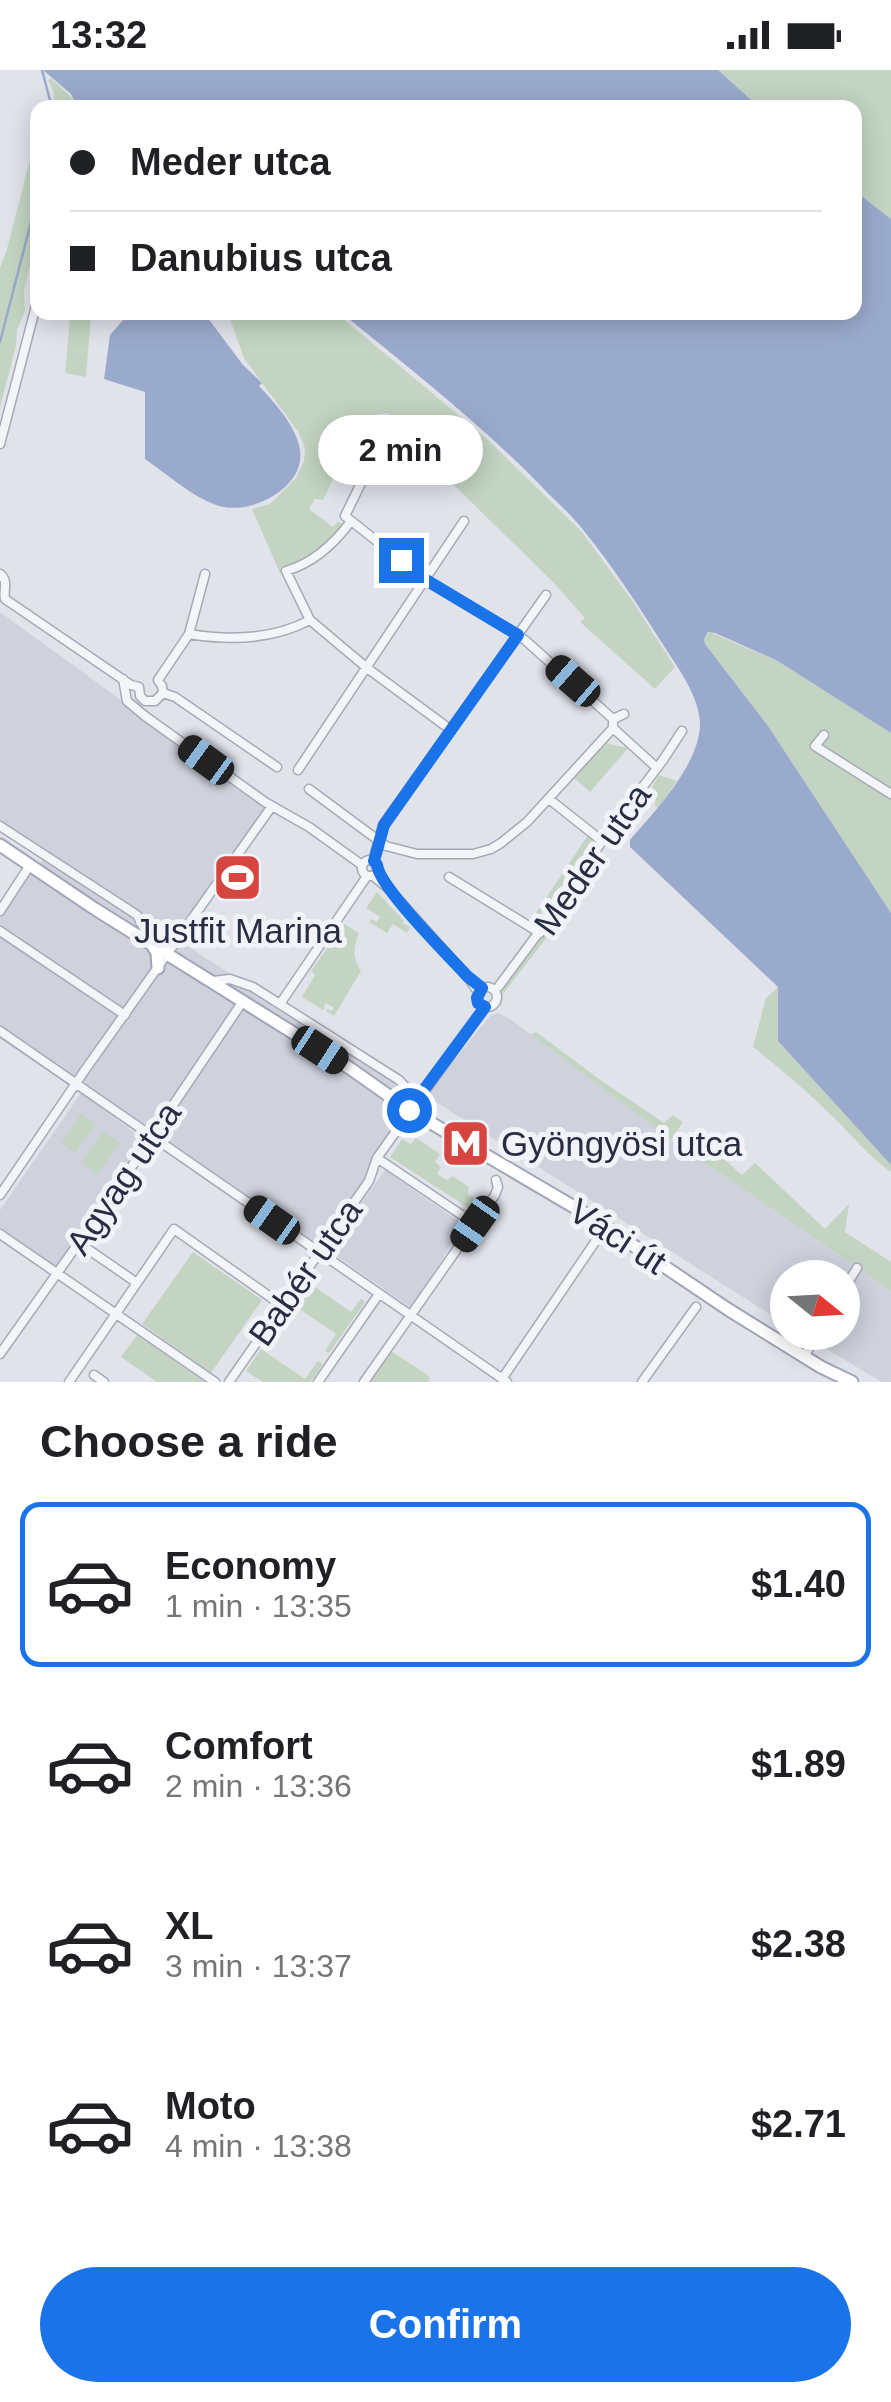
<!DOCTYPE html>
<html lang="en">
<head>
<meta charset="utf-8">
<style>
  body { margin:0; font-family:Arial,sans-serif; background:#f2f2f2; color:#202124; height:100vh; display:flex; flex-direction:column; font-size:38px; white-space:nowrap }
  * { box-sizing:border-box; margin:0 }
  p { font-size:32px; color:#757577 }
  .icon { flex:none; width:55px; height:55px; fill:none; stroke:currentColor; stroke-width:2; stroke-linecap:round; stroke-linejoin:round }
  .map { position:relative; height:1312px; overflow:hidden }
  .panel { display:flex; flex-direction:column; background:#fff; flex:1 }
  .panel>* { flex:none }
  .hud { position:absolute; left:30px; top:30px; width:832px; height:220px; border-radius:20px; box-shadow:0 5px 25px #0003; display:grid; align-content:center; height:220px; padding:0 40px; background:#fff }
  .needle { width:65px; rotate:108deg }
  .controls { position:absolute; left:770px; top:1190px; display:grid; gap:20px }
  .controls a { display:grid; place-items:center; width:90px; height:90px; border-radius:50%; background:#fff; box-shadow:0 5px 25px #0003; font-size:50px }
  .end { position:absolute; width:45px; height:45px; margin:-22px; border:12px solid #1a73e8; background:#fff; box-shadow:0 0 0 5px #fff }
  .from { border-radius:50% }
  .bubble { position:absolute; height:70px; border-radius:35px; background:#fff; box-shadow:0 5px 25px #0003; font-size:32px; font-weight:700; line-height:70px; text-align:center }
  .car { position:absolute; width:30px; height:60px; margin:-30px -15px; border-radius:12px; box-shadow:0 0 8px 2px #0007; background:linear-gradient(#222 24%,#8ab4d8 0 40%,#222 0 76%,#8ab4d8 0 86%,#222 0) }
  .hud b { display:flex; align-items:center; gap:35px; height:95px; font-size:38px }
  .hud b+b { border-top:2px solid #e0e0e0 }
  .hud i { width:25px; height:25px; background:#202124 }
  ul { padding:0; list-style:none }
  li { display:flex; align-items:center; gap:30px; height:165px; margin:0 20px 15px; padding:0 20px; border:5px solid transparent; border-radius:20px }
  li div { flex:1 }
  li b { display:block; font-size:38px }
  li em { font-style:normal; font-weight:700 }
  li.selected { border-color:#1a73e8 }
  li>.icon { width:90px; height:90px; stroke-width:1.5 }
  h2 { padding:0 40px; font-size:45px; line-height:120px }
  .action { display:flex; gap:20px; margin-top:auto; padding:20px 40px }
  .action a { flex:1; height:115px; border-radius:60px; background:#1a73e8; color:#fff; font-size:40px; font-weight:700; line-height:115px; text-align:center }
  .status { display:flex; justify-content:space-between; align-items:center; height:70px; padding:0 50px; background:#fff; direction:ltr }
  .status svg { height:28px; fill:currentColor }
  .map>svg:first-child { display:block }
  .built { fill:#cfd2dd }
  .green { fill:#c3d5c2 }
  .water { fill:#9aaacc }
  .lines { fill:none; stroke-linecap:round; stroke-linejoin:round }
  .stream { stroke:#9aaacc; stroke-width:2.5 }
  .street-casing { stroke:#a6a9b6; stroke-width:11 }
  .primary-casing { stroke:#a0a5b7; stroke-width:15 }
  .street { stroke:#f4f5f9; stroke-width:8 }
  .primary { stroke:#fff; stroke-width:11 }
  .route { stroke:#1a73e8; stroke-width:12 }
  .labels { text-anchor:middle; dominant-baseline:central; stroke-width:10; stroke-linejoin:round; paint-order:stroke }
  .street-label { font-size:35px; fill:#282d44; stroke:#f1f3f8 }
  .poi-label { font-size:35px; fill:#282d44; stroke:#f1f3f8 }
</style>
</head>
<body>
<div class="status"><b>13:32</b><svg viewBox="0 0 49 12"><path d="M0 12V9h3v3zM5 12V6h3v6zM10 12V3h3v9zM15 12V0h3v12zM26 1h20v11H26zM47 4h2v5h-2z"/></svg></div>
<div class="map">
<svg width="891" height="1312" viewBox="0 0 891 1312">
  <rect width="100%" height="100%" fill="#e1e3eb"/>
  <path class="built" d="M0,542L264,734L266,739L176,869L415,1021L408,1048L314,1186L154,1071L84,1025L144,1070L57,1197L0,1158V1140L81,1023L0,969V848L28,807L48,784L0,752Z
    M498,943L510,949L671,1070L891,1221V1312H882L799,1263L842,1262V1208H788L787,1255L425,1025L490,946Z
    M385,1100L464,1155L411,1238L328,1180Z"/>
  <path class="green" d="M718,0H891V149L855,121V38L759,37Z
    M51,8L72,28L75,37H55L54,23L48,10Z
    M32,82L37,84V168L24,220L25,241L17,260L16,276L0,337V198L7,179Z
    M73,243H93L91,246L86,307L65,303L70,249Z
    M228,243H336L486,368L582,462L631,529L675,597L655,619L580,552L585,548L551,510L421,383L426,375L413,368L402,367L401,359L392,360L389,343L346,349C342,382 339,400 323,430L315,429L309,439L333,457L338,451L346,457L323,479L280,503L252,439L270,434L296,408L304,391L305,378L299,363L244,288Z
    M709,562L776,590L891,663V843L768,656L705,574L704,569Z
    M605,673L628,678L590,722L574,708Z
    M659,705L677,711L658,738L655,736L656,726L652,717Z
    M590,762L597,768L531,857L528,855Z
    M377,822L404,851L402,853L410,857L407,863L393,854L387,863L369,852L371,849L377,852L380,847L366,838Z
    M344,854L359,863C353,878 352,887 361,901L334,946L326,941L327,939L331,941L334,938L326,933L323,940L302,927L315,905L311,901Z
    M534,859L547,867L503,924L498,909L499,906Z
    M778,917V971L891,1095V1102C868,1086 852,1065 832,1046C807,1021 781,999 753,977L766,928Z
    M536,962L599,1009L664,1053L673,1045L683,1052L671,1070L530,964Z
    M81,1044L96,1054L75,1083L61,1073Z
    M103,1061L120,1073L97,1105L81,1093Z
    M693,1061L742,1105L755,1093L825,1159L849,1134L845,1162L891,1192V1221L680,1076Z
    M416,1068L440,1084L435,1092L441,1097L437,1104L447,1110L453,1106L469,1117L468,1124L479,1131L473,1141L390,1087L402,1069L411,1074Z
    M193,1182L262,1230L211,1303L142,1254Z
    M305,1210L351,1242L361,1229L365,1232L329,1283L325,1281L336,1264L289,1232Z
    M137,1265L205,1312H157L121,1287Z
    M261,1279L305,1309L318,1291L323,1294L310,1312H263L246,1301Z
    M388,1279L426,1304L430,1308L428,1312H364Z"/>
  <path class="water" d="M43,0H718L759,37H77L71,24Z
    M855,121L891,149V663L776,590L715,563L708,562L704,569L705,574L768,656L891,843V1095L778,971V917L630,777V770C655,741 699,695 700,655C700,626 677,597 662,573C638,535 613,497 584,461C572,445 556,432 542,417C481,354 410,299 342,243L855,242Z
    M130,242L146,247V243H204L243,295L262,313L259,316C275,333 297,357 300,380C306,419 248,447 216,435C191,426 167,404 145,389V322L104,309L110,265Z"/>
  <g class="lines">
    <path class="stream" d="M42,0L52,38
      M0,272L38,125"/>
    <defs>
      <path id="street" d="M0,374L38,228
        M386,374L370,389L365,405L345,446L426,510L525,570L613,649
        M351,451C335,473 313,493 286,501L310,550L367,598L451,660
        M0,504C9,511 3,520 5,529L131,615L139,617L140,626L145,631H155L163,623
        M189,564C231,571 272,570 310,550
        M123,609L127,631L145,646L265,732L309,757L362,795
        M163,623L175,627L277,697
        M163,623L162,616L158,610L189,564L205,504
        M613,658L657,698
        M824,665L815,676L891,724
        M298,700L464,451
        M309,719L386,776L417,784H473L491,779L501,773L527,752L613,658V649L624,644
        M549,729L602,771
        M0,756L137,845L152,874
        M362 798a8 8 0 1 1 16 0a8 8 0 1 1-16 0Z
        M373,791L383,755L546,525
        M373,806L389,819L467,906L478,922
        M449,807L540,863
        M0,841L30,795
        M0,861L125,945
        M213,911L230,909L253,917L399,1010L417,1029
        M499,916L571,819L602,771L663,690L682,661
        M477 927a10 10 0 1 1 20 0a10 10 0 1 1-20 0Z
        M280,934L367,806
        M0,961L507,1312
        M377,1088L475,1154
        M0,1125L85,1000L272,736
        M0,1164L215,1312
        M79,1173L137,1213
        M842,1222L857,1198
        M0,1284L116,1120L243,931
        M804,1287L818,1262
        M94,1305L104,1312
        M502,1309L595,1172
        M69,1312L174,1159L283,1236
        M229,1312L369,1111L377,1088L485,937
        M318,1312L379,1224
        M364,1312L495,1125L498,1117L496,1110
        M642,1312L696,1237"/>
      <path id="primary" d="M0,775L95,839L351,999L409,1040L591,1147L729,1240L821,1297L852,1312
        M153,876L157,883L158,898"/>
    </defs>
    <use href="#street" class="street-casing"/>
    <use href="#primary" class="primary-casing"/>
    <use href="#street" class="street"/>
    <use href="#primary" class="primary"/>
  </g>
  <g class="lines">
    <path class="route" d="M401,490L426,510L518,565L384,755L374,791L377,795C380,818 448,885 467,906L482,918L477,928L478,933L485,937L409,1040"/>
  </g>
  <defs>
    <symbol id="stadium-square" viewBox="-11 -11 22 22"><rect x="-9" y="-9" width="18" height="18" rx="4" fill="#d64540" stroke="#f1f3f8"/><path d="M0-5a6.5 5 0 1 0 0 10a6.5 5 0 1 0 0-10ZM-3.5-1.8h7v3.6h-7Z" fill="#fff"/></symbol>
    <symbol id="metro-square" viewBox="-11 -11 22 22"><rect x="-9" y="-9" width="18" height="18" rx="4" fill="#d64540" stroke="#f1f3f8"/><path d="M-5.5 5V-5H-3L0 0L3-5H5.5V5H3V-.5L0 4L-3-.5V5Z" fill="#fff"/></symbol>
  </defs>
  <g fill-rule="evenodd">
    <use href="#stadium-square" x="210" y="780" width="55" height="55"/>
    <use href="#metro-square" x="438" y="1046" width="55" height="55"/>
  </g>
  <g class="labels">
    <g class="street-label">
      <text transform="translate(592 789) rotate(-55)">Meder utca</text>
      <text transform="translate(123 1108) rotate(-56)">Agyag utca</text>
      <text transform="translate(618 1166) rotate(33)">Váci út</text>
      <text transform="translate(305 1202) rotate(-55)">Babér utca</text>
    </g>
    <g class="poi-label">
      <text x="238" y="860">Justfit Marina</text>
      <text x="501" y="1073" text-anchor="start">Gyöngyösi utca</text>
    </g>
  </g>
</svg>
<div class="controls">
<a><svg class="needle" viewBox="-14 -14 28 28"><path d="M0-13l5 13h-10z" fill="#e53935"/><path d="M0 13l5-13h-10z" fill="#757577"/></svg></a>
</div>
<i class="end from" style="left:409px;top:1040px"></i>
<i class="end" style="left:401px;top:490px"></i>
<div class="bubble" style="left:318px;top:345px;width:165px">2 min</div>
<i class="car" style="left:573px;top:611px;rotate:311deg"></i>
<i class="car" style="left:206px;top:690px;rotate:306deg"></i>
<i class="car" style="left:320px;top:980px;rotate:123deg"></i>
<i class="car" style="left:272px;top:1150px;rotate:305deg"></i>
<i class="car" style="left:475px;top:1154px;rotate:215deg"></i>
<div class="hud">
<b><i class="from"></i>Meder utca</b>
<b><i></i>Danubius utca</b>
</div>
</div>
<section class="panel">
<h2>Choose a ride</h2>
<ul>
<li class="selected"><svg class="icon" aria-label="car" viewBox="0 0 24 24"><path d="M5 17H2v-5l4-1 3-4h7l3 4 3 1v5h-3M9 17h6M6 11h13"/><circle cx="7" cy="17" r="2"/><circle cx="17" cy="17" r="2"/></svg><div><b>Economy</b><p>1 min · 13:35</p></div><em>$1.40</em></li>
<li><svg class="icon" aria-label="car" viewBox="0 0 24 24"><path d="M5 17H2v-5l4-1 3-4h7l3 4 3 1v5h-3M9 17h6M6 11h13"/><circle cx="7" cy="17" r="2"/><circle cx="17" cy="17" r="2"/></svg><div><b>Comfort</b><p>2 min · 13:36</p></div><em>$1.89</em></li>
<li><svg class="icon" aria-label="car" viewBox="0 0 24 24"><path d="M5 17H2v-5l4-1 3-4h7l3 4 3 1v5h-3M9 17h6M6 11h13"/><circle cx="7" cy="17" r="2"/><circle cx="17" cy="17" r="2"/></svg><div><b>XL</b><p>3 min · 13:37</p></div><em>$2.38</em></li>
<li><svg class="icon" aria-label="car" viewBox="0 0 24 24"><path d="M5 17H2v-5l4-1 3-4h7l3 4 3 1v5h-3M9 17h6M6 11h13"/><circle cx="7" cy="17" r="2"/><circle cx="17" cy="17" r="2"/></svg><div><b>Moto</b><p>4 min · 13:38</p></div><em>$2.71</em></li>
</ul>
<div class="action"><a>Confirm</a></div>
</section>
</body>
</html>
